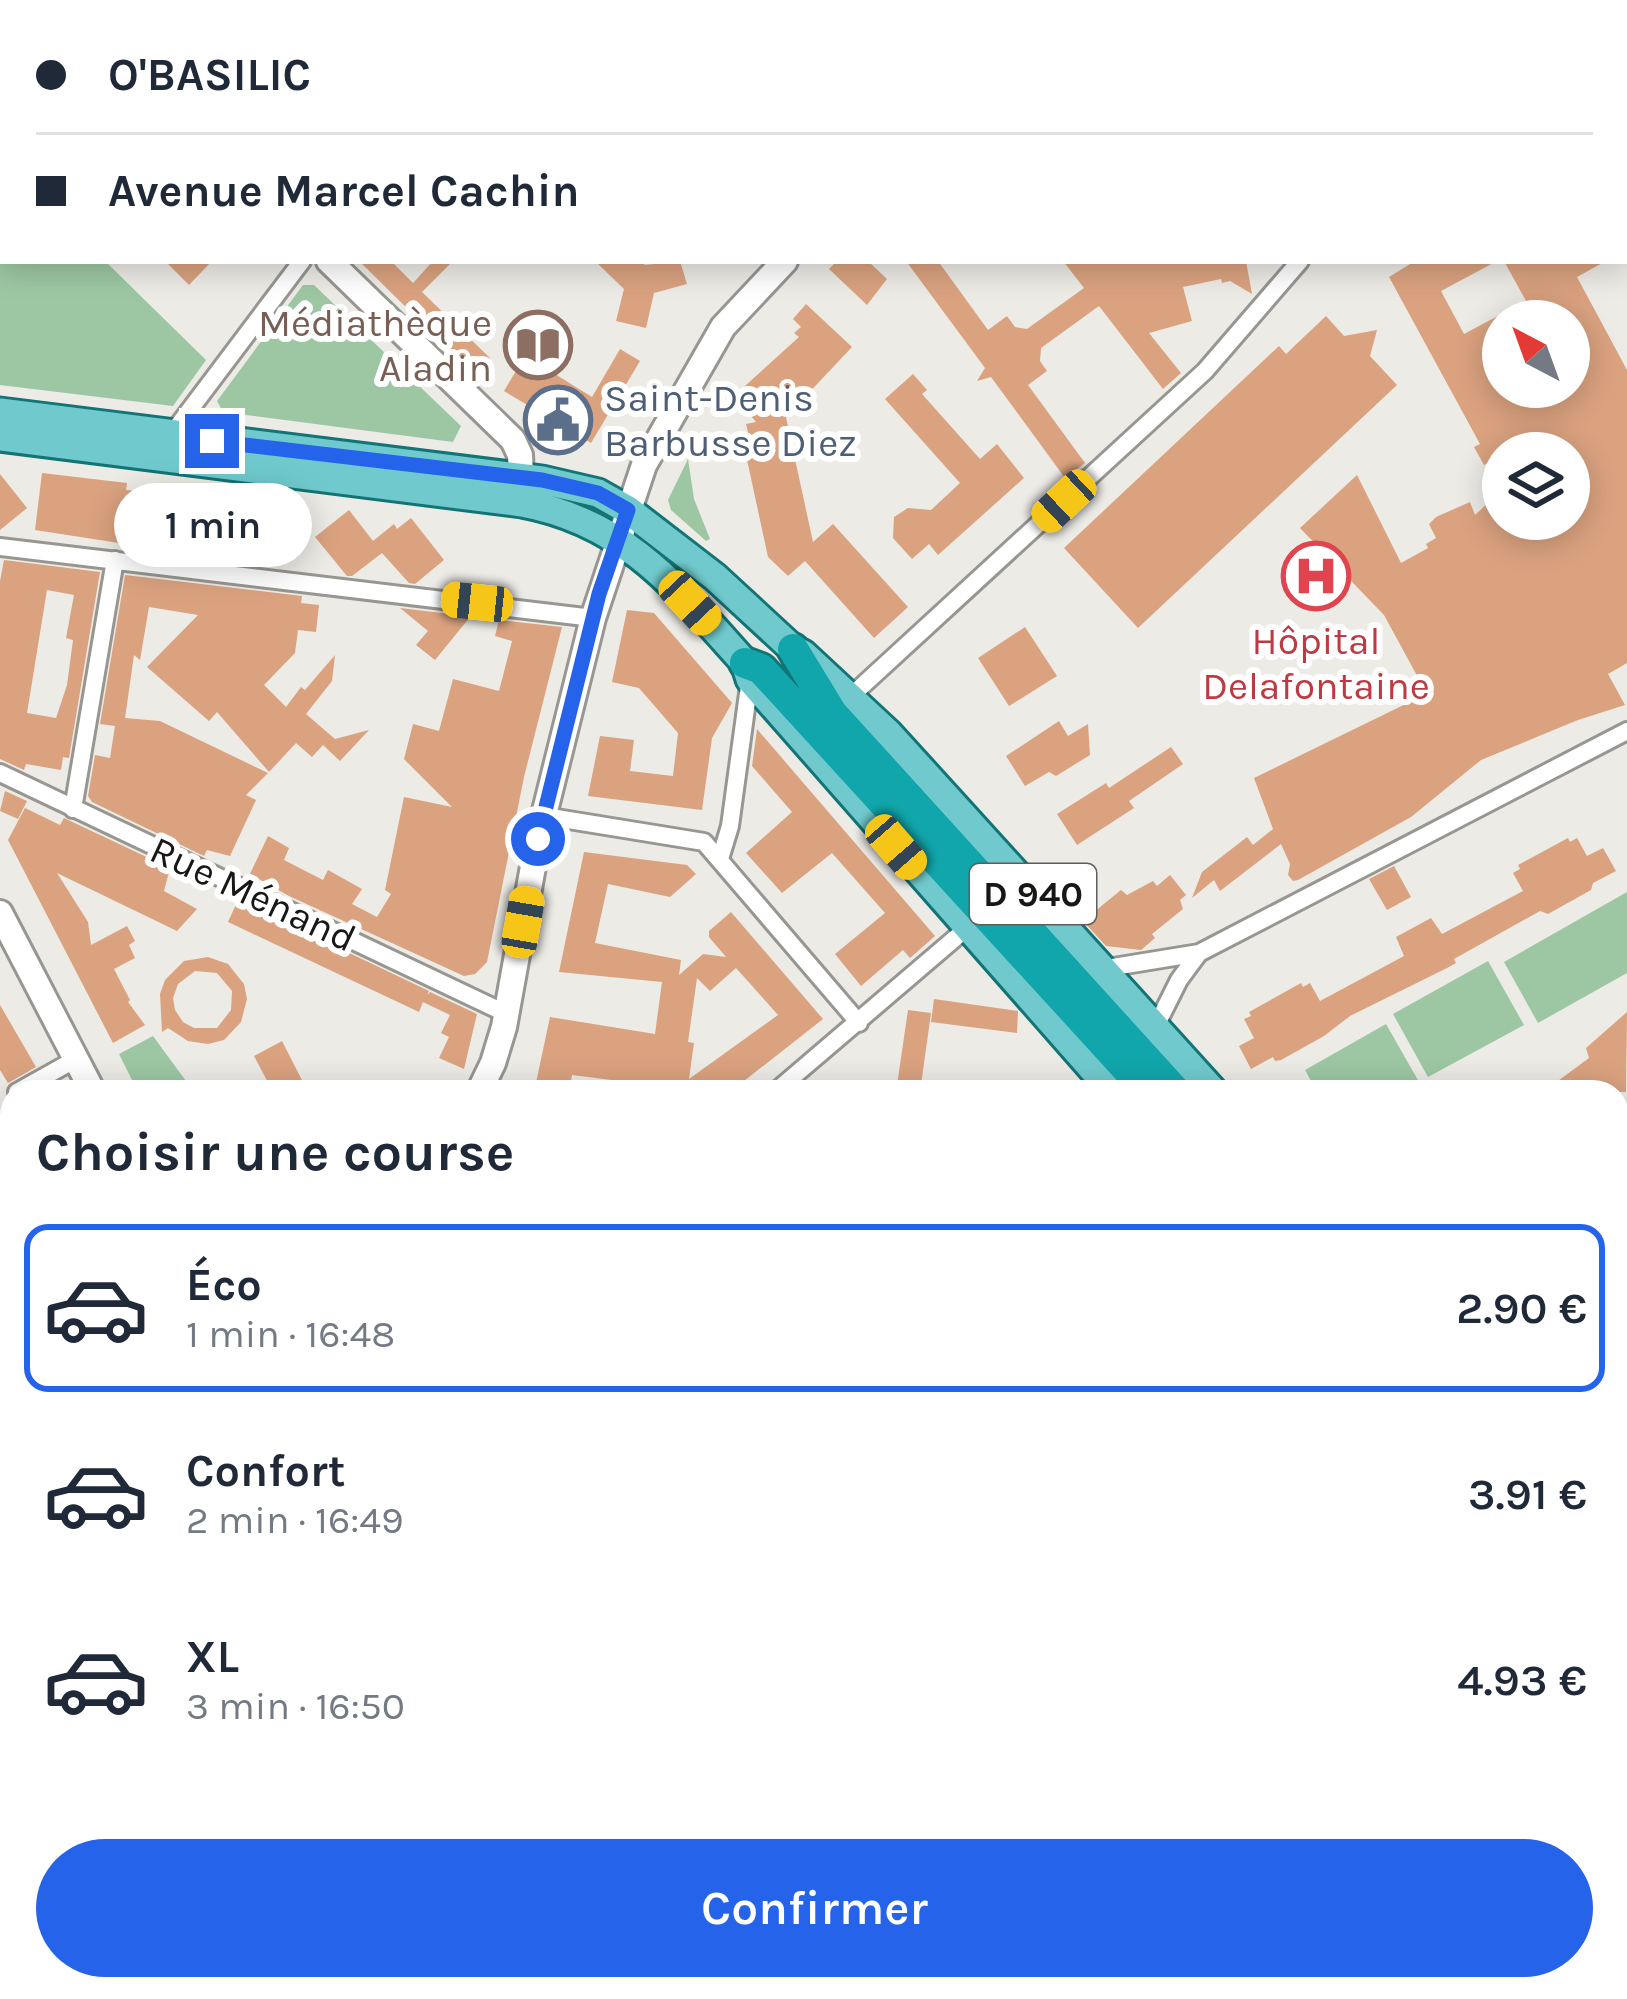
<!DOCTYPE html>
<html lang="fr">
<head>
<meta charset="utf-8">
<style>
  body { margin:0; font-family:Karla,sans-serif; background:#f6f6f7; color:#1f2937; height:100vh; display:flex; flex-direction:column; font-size:45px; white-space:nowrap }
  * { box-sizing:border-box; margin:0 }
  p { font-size:39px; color:#747a83 }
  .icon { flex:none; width:66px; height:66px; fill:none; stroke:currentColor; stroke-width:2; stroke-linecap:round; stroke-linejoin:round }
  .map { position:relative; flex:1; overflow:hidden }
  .side { position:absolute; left:0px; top:1080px; width:1629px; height:921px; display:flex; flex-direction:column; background:#fff; border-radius:36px 36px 0 0; box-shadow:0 6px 30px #0003 }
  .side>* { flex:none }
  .hud { position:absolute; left:0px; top:0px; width:1629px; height:264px; box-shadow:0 6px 30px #0003; display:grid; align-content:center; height:264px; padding:0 36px; background:#fff }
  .needle { width:78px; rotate:319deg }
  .fabs { position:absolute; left:1482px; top:300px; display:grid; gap:24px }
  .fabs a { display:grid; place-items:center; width:108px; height:108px; border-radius:50%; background:#fff; box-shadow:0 6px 30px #0003; font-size:60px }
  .end { position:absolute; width:54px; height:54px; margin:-27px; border:15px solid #2563eb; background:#fff; box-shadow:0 0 0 6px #fff }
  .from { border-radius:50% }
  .bubble { position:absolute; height:84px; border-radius:42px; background:#fff; box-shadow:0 6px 30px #0003; font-size:39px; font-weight:600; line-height:84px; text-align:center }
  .car { position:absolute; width:36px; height:72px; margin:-36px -18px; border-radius:15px; box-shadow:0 0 9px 3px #0007; background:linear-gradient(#f5c518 24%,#345 0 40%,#f5c518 0 76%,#345 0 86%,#f5c518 0) }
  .hud b { display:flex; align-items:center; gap:42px; height:114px; font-size:45px }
  .hud b+b { border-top:3px solid #e0e1e3 }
  .hud i { width:30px; height:30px; background:#1f2937 }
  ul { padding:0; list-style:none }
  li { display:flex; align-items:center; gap:36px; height:168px; margin:0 24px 18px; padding:0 12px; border:6px solid transparent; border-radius:24px }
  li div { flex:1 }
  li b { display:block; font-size:45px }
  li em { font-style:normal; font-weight:600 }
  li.active { border-color:#2563eb }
  li>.icon { width:108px; height:108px; stroke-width:1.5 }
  h2 { padding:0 36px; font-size:54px; line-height:144px }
  .button { display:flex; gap:24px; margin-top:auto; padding:24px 36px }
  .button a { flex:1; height:138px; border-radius:72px; background:#2563eb; color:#fff; font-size:48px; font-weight:600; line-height:138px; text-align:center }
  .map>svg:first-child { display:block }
  .green { fill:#9dc7a3 }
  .forest { fill:#97cb9f }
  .building { fill:#daa27f; fill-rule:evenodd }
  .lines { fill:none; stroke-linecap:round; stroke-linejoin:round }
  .street-casing { stroke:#979691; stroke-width:22 }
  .secondary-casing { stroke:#979691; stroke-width:30 }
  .primary-casing { stroke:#137476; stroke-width:33 }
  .highway-casing { stroke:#137476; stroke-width:36 }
  .street { stroke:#fff; stroke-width:16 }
  .secondary { stroke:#fff; stroke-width:24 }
  .primary { stroke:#70cacd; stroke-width:27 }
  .highway { stroke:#11a6ab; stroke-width:30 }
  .tram { stroke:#747370; stroke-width:3 }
  .route { stroke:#2563eb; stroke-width:15 }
  .labels { text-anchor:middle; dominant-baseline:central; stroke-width:12; stroke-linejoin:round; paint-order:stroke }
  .shield { fill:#fff; stroke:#5d5d5b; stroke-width:3 }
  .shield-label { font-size:36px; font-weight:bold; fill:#171715 }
  .education-label { font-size:39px; fill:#785e54; stroke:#fff; text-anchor:end }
  .service-label { font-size:39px; fill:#4e5e75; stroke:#fff; text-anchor:start }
  .health-label { font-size:39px; fill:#be3a42; stroke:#fff }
  .street-label { font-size:39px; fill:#171715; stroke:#fff }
</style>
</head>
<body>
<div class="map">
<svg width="1627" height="1999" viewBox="0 0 1627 1999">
  <rect width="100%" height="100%" fill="#edebe6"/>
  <path class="green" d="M0,0L85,3H3V261H105L206,360L173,406L0,385Z
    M122,0H482L480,3Z
    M303,285H314L461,426L453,442L223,412L217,401Z
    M688,459L694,499L710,539L706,541L671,510L668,500Z
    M1627,892V973L1538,1023L1504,962Z
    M1488,961L1524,1025L1428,1077L1393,1014Z
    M1386,1024L1423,1089L1417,1092H1317L1305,1070Z
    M153,1036L194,1092H138L119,1054Z
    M12,1576V1989H543L549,1999H0V1583Z
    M743,1989H899L891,1999H747L740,1993Z"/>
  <path class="forest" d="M12,1576V1682L0,1688V1583Z
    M116,1989H297L291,1999H97Z"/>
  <path class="building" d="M165,261H212L189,285Z
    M359,261H391L413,283L433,261H453L422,292L490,358L474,374Z
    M595,261H641L645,265L680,261L687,284L654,293L646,328L616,321L624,289Z
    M837,261H868L887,279L867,305L829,269Z
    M906,261H938L988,330L1007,316L1015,327L1027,329L1084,288L1063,261H1246L1252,294L1230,281L1222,283L1221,279L1183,287L1192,321L1149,333L1181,373L1163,389L1099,306L1041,348L1040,361L1047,371L1028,385L1085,463L1065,478L991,377L977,381L985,368Z
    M1415,261H1497L1441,291L1464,334L1526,301L1504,261H1606L1577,277L1627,370V663L1608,674L1625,705L1578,720L1481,760L1411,817L1298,880L1293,881L1288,875L1290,864L1281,844L1220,891L1214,880L1192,898L1202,872L1247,837L1253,845L1273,829L1254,778L1420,697L1416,686L1421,683L1384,615L1300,528L1357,475L1401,563L1428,548L1426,544L1436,538L1429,524L1436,517L1470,502L1475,515L1503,489V519H1569V453H1503V486L1489,462L1484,465L1474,447L1480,444L1389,277ZM1503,321H1569V387H1503Z
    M806,304L852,347L786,417L790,436L813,542L833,524L908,607L874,638L805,561L788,576L768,557L746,455L753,453L746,424L756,422L734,396L799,337L794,333L801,327L793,319Z
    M1326,316L1344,336L1377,330L1370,356L1397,385L1138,628L1064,548L1279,346L1286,354Z
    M542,327L567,343L550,371L592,397L620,349L640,361L591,443L504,391Z
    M913,374L927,390L922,394L980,459L997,444L1024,478L938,555L929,544L912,559L893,538L894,517L908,508L931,510L960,483L885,399Z
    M42,473L127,483L126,490L139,491L134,535L120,534L119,543L35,530Z
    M0,474L27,508L0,530Z
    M188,490L213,522L234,504L237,508L250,498L284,540L254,565L249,564L221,533L195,555L186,556L150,513Z
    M349,510L373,541L394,524L397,529L411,518L444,560L415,584L409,583L382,553L352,576H347L315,537Z
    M4,560L100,572L69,758L63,757L61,770L26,764L24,770L0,759V581ZM47,590L74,595L66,638L73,640L67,685L56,718L27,713Z
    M125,575L302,596L301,603L319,605L316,632L298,630L295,653L264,685L286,707L301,687L305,690L335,655L332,681L306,714L335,739L369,730L340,761L323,745L312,757L296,743L269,772L217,712L209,721L147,667L198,615L149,607L140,660L134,655L125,718L160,721L268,773L246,795L256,800L230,856L207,850L204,856L92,802L88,796L95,755L110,758L115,726L100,724Z
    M400,608L467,616L470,617L435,660L416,645L428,631Z
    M627,610L654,613L732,703L712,738L702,810L588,796L600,736L634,740L630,771L673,776L678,733L639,688L612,682Z
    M499,620L562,627L524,777L487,962L475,974L464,976L289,896L250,874L268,836L289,848L284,860L323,880L328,870L362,889L352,904L377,917L391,894L385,890L404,797L452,807L404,759L413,724L439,731L453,679L499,691L512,641L495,636Z
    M1025,627L1057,676L1009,706L978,658Z
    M1059,721L1068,736L1088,724L1090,755L1056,776L1049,772L1025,786L1006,756Z
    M757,729L935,936L910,958L903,950L861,986L835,954L885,913L832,853L782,893L746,853L792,812L752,766Z
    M1171,747L1183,764L1129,801L1134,808L1077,845L1057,814L1106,783L1109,788Z
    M5,791L27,801L18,819L0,811Z
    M25,808L60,825L64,818L170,868L164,891L197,909L177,931L57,873L88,922L91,945L127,926L135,941L129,945L135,958L114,969L130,1000L128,1002L145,1025L113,1043L8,840Z
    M1568,838L1570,842L1577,838L1587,856L1603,848L1616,871L1593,883L1591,890L1548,914L1540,911L1454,959L1456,963L1447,968L1350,1016L1324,1036L1281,1060L1275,1061L1273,1057L1251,1069L1239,1046L1254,1038L1244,1019L1251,1016L1249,1012L1301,983L1303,987L1310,983L1320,1001L1404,956L1396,937L1431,918L1442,934L1523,891L1513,873L1520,869L1518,865Z
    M584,852L687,865L696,874L670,897L608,884L595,943L681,960L679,975L703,954L726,957L709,937V931L731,912L823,1019L730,1092H662L659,1086L572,1075L569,1092H534L550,1017L655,1034L662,982L559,972ZM736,968L778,1015L689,1079L694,1043L688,1042L697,978L710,991Z
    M1394,866L1411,897L1387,910L1369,879Z
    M1170,875L1186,895L1180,900L1183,909L1152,934L1155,938L1141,950L1106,946L1083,921L1121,890L1127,895L1153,881L1157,886Z
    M238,900L429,991L427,995L430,992L477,1014L464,1069L439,1058L449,1037L441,1033L450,1015L423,1002L419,1012L228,922Z
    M208,957L228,964L244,984L247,999L241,1022L224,1040L208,1044L188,1041L168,1028L162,1032L160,994L165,980L184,961ZM195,971L217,973L232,991L231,1010L217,1028H194L183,1022L175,1010L173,998L178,984Z
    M934,999L1018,1011L1017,1033L931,1022Z
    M0,1005L36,1067L8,1083L0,1070Z
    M908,1010L931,1013L920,1092H896Z
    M1627,1012L1626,1092H1543L1589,1058L1586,1048Z
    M282,1041L308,1092H273L254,1056Z"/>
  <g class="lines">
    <defs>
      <path id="street" d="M1189,0L1192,3
        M1446,0L1449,3
        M497,3L500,0
        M1516,3L1518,0
        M1626,55H1627
        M170,436L302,261
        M0,547L593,618
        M850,697L1205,371L1300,261
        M0,773L507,1014
        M73,809L115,560
        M544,816L704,842L859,1023
        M720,859L730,826L750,679
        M1101,969L1199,953L1627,731
        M1155,1028L1179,980L1199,953
        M17,1092L76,1059
        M775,1092L967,928
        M0,1315L7,1327
        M1158,1989V1999
        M925,1999L933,1989"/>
      <path id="secondary" d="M1020,3L1022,0
        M329,261L513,440L520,455L521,477
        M0,913L93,1092
        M479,1092L493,1063L504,1027L538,839L593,618L644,465L723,327L785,261
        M0,1541L12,1534
        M571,1989L577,1999"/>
      <path id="primary" d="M0,412L542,480L598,493L628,510L715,577L793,649L803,654L889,734L1214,1092
        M0,437L522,503C626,522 678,589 745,663L750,679L1113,1092
        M1617,1153L1627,1146
        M1617,1217L1627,1213
        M1617,1318L1627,1315
        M670,1999L679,1989"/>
      <path id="highway" d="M793,649L832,713L1176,1092
        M745,663L761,669L1148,1092
        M1617,1571L1627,1551
        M1617,1669L1627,1649
        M1305,1999L1308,1989
        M1400,1999L1405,1989
        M1451,1999L1456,1989"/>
    </defs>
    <use href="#street" class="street-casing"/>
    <use href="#secondary" class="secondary-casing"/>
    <use href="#primary" class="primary-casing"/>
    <use href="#highway" class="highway-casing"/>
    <use href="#street" class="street"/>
    <use href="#secondary" class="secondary"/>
    <use href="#primary" class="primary"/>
    <use href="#highway" class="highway"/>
    <path class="tram" d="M1617,1251L1627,1248
      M0,1567L12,1559"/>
  </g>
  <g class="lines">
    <path class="route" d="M212,441L542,480L598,493L628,510L599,594L538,839"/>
  </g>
  <defs>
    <symbol id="library-ring" viewBox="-11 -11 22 22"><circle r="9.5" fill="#fff" stroke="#8d6e63" stroke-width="1.5"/><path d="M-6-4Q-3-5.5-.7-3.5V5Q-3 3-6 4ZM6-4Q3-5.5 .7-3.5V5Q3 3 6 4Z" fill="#8d6e63"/></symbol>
    <symbol id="civic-ring" viewBox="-11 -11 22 22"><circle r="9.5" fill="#fff" stroke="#5c6f8a" stroke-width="1.5"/><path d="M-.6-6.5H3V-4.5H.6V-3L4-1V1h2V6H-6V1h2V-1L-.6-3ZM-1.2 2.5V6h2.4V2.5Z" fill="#5c6f8a"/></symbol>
    <symbol id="hospital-ring" viewBox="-11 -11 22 22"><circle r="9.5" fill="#fff" stroke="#e0444e" stroke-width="1.5"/><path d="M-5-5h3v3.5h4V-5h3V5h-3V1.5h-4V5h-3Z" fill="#e0444e"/></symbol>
  </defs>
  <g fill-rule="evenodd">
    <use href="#library-ring" x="500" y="307" width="76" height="76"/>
    <use href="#civic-ring" x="520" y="382" width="76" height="76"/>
    <use href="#hospital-ring" x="1278" y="538" width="76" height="76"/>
  </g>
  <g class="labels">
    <rect class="shield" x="970" y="864" width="126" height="60" rx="9"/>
    <g class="shield-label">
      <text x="1033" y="894">D 940</text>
    </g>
    <g class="education-label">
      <text x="492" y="323">Médiathèque<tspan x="492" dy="45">Aladin</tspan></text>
    </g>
    <g class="service-label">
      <text x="604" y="398">Saint-Denis<tspan x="604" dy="45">Barbusse Diez</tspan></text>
    </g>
    <g class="health-label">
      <text x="1316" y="641">Hôpital<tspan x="1316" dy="45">Delafontaine</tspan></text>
    </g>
    <g class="street-label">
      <text transform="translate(253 894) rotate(25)">Rue Ménand</text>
    </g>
  </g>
</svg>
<div class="fabs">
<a><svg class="needle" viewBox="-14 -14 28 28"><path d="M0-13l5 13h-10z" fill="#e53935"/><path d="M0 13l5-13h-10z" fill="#747a83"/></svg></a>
<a><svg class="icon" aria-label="layers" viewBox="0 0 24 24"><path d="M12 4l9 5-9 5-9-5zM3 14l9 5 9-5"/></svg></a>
</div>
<i class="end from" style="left:538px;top:839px"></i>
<i class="end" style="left:212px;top:441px"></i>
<div class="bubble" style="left:114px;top:483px;width:198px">1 min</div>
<i class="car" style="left:1064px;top:501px;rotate:227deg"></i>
<i class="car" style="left:477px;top:602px;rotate:276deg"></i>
<i class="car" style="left:690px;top:603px;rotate:137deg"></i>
<i class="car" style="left:896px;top:847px;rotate:139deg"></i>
<i class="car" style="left:523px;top:922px;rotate:10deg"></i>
<div class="hud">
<b><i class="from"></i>O'BASILIC</b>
<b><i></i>Avenue Marcel Cachin</b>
</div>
<section class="side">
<h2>Choisir une course</h2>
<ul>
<li class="active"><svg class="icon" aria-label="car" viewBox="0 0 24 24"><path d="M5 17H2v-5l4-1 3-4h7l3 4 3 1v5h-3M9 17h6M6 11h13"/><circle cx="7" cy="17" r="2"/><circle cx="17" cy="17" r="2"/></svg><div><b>Éco</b><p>1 min · 16:48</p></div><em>2.90 €</em></li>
<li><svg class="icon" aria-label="car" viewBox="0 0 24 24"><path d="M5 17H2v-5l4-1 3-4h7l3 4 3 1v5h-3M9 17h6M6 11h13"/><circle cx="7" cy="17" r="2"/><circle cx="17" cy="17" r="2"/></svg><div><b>Confort</b><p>2 min · 16:49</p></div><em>3.91 €</em></li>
<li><svg class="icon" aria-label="car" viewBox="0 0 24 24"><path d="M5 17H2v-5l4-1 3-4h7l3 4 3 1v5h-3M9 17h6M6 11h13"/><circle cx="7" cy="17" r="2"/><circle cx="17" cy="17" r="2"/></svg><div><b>XL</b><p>3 min · 16:50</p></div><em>4.93 €</em></li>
</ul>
<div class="button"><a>Confirmer</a></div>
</section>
</div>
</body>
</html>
